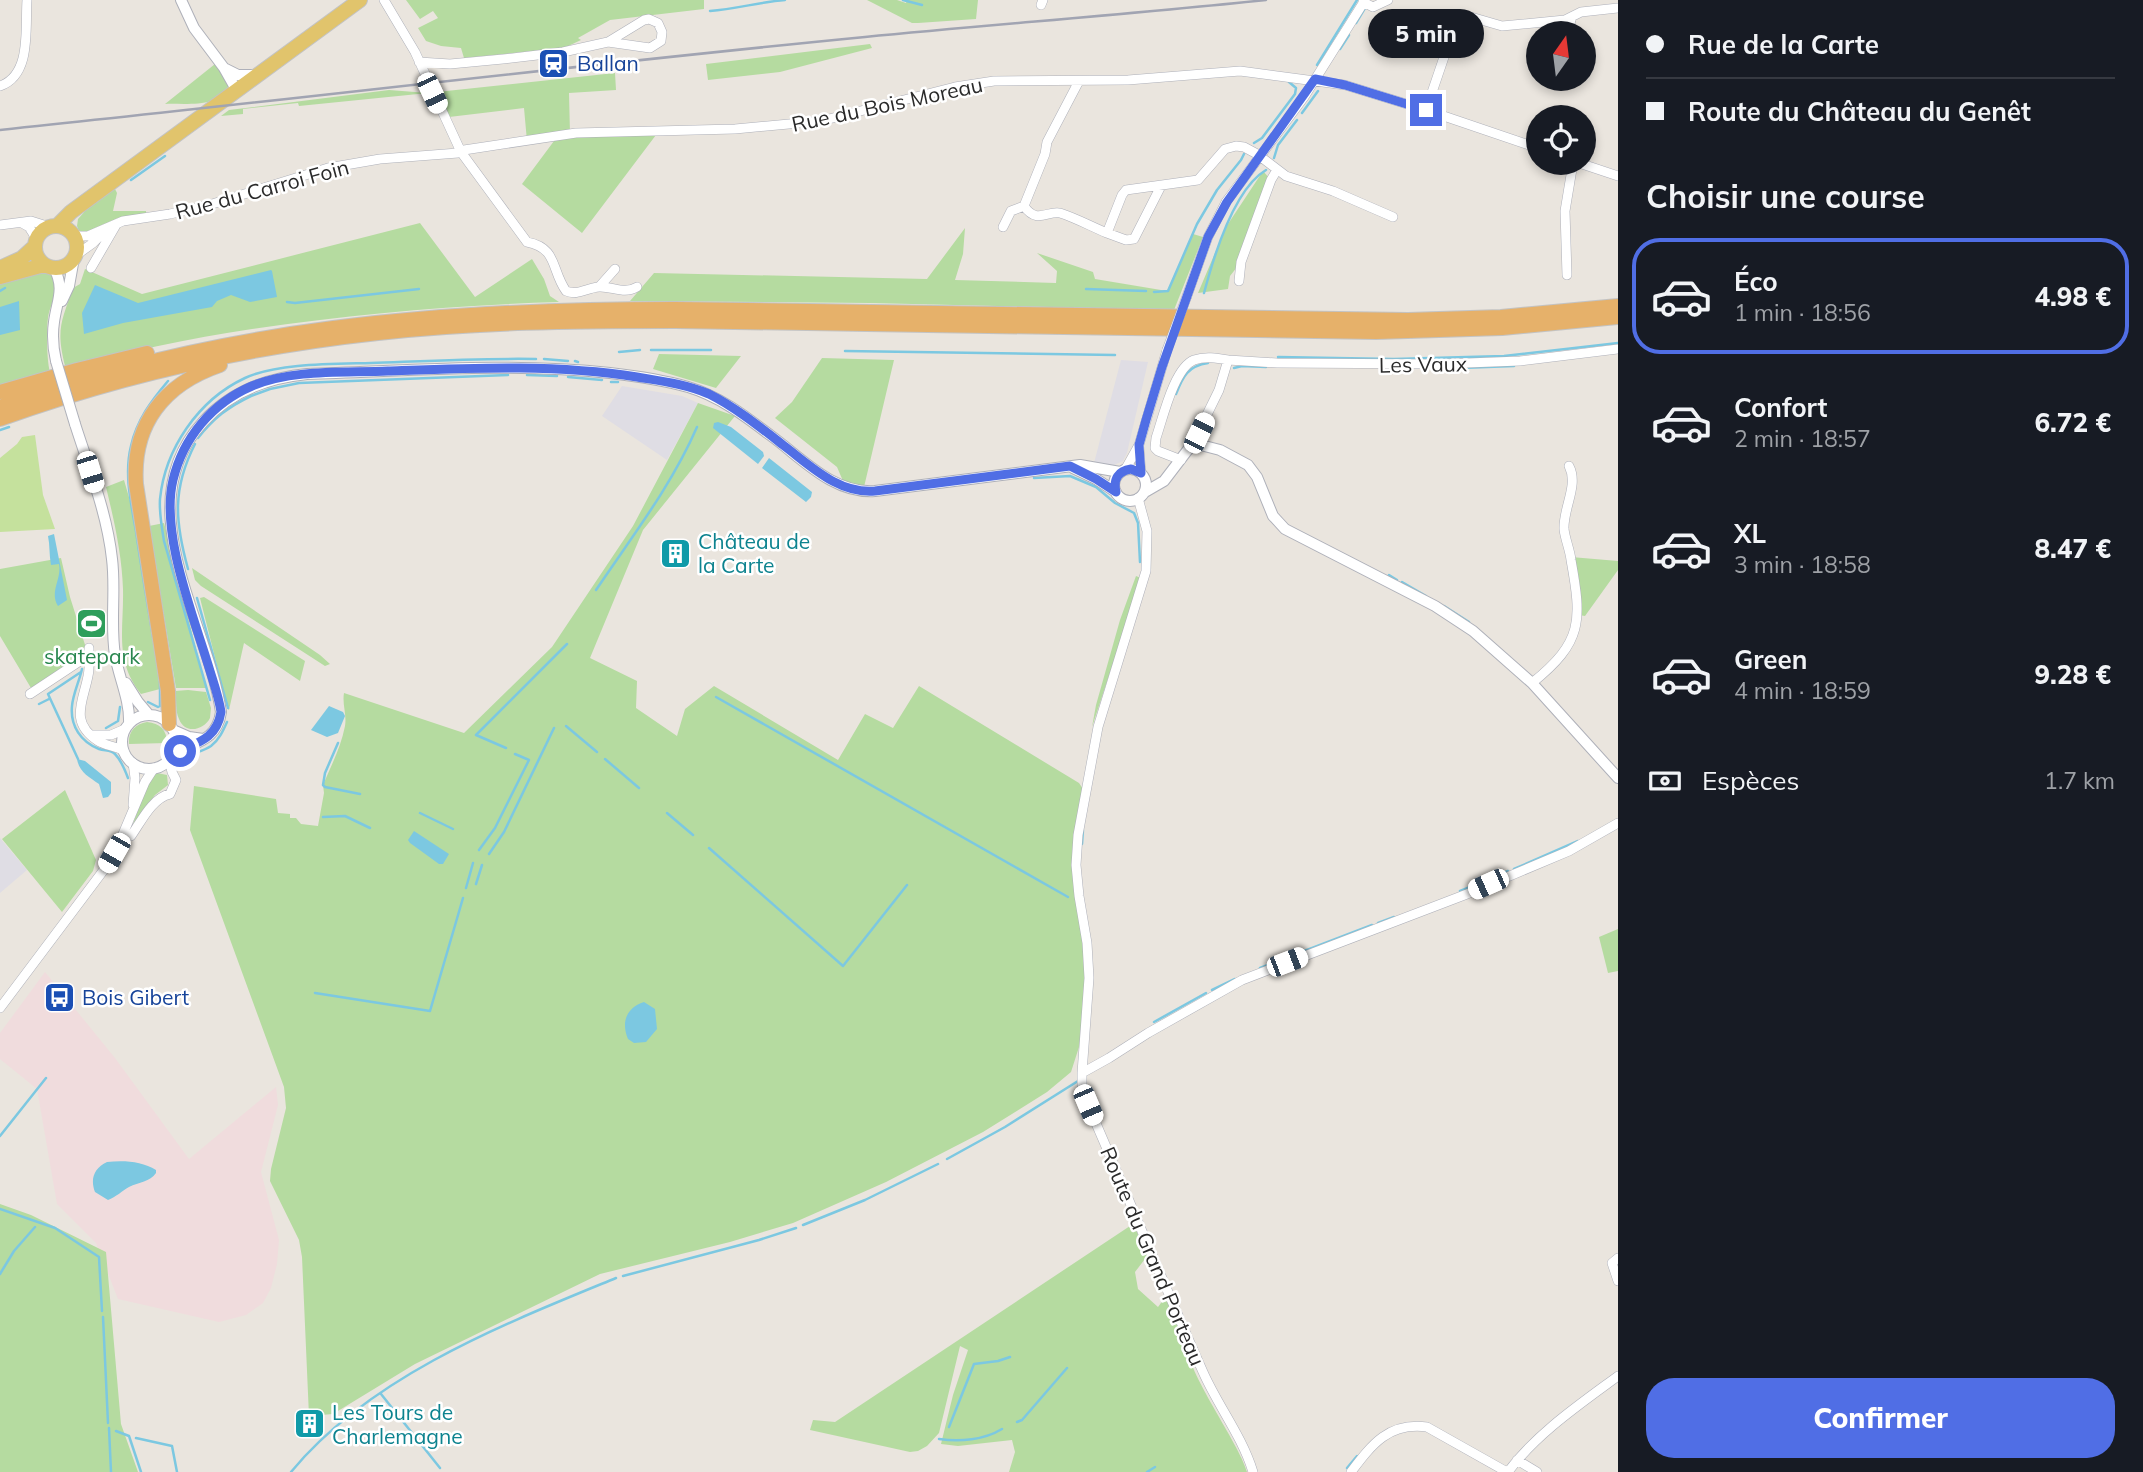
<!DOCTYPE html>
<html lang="fr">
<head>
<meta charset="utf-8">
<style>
  body { margin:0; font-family:Mulish,sans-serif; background:#20242c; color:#f1f3f6; height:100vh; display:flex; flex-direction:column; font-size:26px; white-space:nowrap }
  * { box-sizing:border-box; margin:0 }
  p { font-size:23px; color:#9ea1a6 }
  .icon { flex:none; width:38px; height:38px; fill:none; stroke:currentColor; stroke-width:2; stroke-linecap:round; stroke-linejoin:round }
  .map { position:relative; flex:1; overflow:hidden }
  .panel { display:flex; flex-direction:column; background:#171b24; width:525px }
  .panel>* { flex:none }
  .hud { display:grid; align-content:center; height:154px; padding:0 28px; background:#171b24 }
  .needle { width:46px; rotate:14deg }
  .buttons { position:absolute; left:1526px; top:21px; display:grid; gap:14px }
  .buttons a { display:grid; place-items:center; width:70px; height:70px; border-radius:50%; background:#171b24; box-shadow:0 4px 10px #0003; font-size:35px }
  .end { position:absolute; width:32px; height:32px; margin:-16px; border:9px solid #506ee5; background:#fff; box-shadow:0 0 0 4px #fff }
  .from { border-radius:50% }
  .bubble { position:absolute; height:49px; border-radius:24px; background:#171b24; box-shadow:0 4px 10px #0003; font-size:23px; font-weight:800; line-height:49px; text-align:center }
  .car { position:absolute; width:21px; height:42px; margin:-21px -10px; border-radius:9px; box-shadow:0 0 5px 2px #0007; background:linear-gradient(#fff 24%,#345 0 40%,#fff 0 76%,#345 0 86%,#fff 0) }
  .hud b { display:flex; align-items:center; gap:24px; height:66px; font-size:26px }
  .hud b+b { border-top:2px solid #363941 }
  .hud i { width:18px; height:18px; background:#f1f3f6 }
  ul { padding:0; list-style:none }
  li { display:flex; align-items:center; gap:21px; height:116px; margin:0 14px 10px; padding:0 14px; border:4px solid transparent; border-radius:28px }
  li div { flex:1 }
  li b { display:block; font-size:26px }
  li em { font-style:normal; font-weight:800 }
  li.active { border-color:#506ee5 }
  li>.icon { width:63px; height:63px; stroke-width:1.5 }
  h2 { padding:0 28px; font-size:32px; line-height:84px }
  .pay { display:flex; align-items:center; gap:18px; height:77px; padding:0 28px; font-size:26px }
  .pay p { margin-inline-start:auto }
  .button { display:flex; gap:14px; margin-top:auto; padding:14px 28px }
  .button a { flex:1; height:80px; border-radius:28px; background:#506ee5; color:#fff; font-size:28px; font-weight:800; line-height:80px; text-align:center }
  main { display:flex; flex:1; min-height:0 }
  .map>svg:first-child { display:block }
  .industrial { fill:#dfdde4 }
  .medical { fill:#f0dcdd }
  .green { fill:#b5dba0 }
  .pitch { fill:#c5e19d }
  .water { fill:#7cc8e1 }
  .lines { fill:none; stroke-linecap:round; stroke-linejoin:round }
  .stream { stroke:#7cc8e1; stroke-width:2.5 }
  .minor-casing { stroke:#aeb0b9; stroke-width:10 }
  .tertiary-casing { stroke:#aeb0b9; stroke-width:12 }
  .primary-casing { stroke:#c3c3c3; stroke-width:16 }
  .trunk-casing { stroke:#c3c3c3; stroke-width:16 }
  .minor { stroke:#fff; stroke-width:9 }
  .tertiary { stroke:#fff; stroke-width:10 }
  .primary { stroke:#e1c46c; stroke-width:14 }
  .trunk { stroke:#e6b16a; stroke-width:14 }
  .rail { stroke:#a1a4b2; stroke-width:2.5 }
  .minor-bridge-casing { stroke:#aeb0b9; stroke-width:10; stroke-linecap:butt }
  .tertiary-bridge-casing { stroke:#aeb0b9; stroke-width:12; stroke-linecap:butt }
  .minor-bridge { stroke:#fff; stroke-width:9 }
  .tertiary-bridge { stroke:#fff; stroke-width:10 }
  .route { stroke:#506ee5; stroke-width:9 }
  .labels { text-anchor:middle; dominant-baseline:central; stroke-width:5; stroke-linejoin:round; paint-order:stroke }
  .transit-label { font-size:21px; fill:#164399; stroke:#fff; text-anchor:start }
  .street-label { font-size:21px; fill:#2a2a2a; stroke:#fff }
  .culture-label { font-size:21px; fill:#0d838f; stroke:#fff; text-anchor:start }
  .leisure-label { font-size:21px; fill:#27864d; stroke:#fff }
</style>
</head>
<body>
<main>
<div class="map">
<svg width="1618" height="1472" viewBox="0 0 1618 1472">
  <rect width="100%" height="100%" fill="#eae5de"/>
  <path class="industrial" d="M1121,360L1148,362L1127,453L1123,461L1112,466L1094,463Z
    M622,386L682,396L698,403L667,460L602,416Z
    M0,838L27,870L0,893Z"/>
  <path class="medical" d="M45,972L115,1058L189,1159L276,1087L278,1105L261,1172L279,1240L277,1264L271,1288L263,1303L246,1315L219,1322L118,1299L96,1243L57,1204L37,1089L0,1059V1033Z"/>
  <path class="green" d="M406,0H704V9L610,20L578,38L581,40L564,48L464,58L461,48L441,46L426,41L418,28L438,18L433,11L420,19Z
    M867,0H897L906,3L907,0H978L976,19L918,23H912Z
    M870,44L872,48L780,72L708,80L706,64Z
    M215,64L229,84C222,109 185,103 165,104Z
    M615,73L616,90L569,93L570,134L659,131L582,233L522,184L557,137L527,141L524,108L449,117L437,92Z
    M389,90L428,93L299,106L298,103L243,109V114L221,116L229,110Z
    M1263,171L1271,180L1241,262L1230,276L1228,289L1198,293L1226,227Z
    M115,189L117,193L113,211H146V214L118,218L88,231H79L77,226L78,219L86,210Z
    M420,223L475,297L532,259L544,279L550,296L559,302C457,305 354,314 252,329C189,338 127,353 65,366C56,330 61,322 73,288L80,284L85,269L142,294Z
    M965,228L963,254L955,280L1056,283L1057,271L1037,253L1093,272L1095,279L1167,291L1193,234L1203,237L1174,310L870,303L630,301L654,273L927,279Z
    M43,271C50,273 57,278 56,286C56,297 49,308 48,318C46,330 47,362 50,372L0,387V282Z
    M659,354L741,356L716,388L653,369Z
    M822,358L894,360L864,487L843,481L837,467L775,418L792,402Z
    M698,403L735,416L643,530L590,658L637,681L636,708L677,736L685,709L714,686L838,760L865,714L893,728L919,686L1079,783L1085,792L1077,865L1087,943V1022L1071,1072L1047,1092L983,1132L886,1182L793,1223L730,1242L600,1274L415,1364L333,1414L309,1416L302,1257L299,1240L270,1181L271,1169L286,1108L284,1087L190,830L194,786L276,799L278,813L290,814V818H296L301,824L318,826L324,793L323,785C331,766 341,747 345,726C347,715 342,704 344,693L464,733L552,647L633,526Z
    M124,480L137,525L160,689L141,694C114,660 124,629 123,589C122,555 114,520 106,487Z
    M164,523L206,688H176L149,526Z
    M1571,557L1618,561V570L1585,616L1579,615Z
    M61,558L70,597L86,648V652L31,688L0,636V569Z
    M192,568L320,655L330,664L325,666L201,586L195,580Z
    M1136,576L1141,578L1092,727L1096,705L1120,620Z
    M204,597L305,661L300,681L244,643L229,710L228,709L200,598Z
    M188,690L206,692L211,708L210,718C204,730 185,735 179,719C175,711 177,700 175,691Z
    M147,722C160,723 167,730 167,743L129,744C128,732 135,724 147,722Z
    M157,773L167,775L168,785L155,795L133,824C139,808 143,785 157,773Z
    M65,790L96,860L93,871L62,912L2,839Z
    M1618,929V971L1608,973L1599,937Z
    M0,1204L31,1215L106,1252L121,1424L138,1472H0Z
    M1133,1224L1148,1255L1135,1272L1138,1289L1158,1307L1169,1292L1187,1339C1181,1366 1238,1440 1247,1472H1009L1015,1452L1012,1440L958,1446L941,1444L953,1395L968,1350L960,1346L939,1433L927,1446L918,1451L910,1452L810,1430L813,1420L835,1422Z"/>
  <path class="pitch" d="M35,435L43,495L55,529L0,532V458L17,444L22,437Z"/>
  <path class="water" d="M271,270L272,271L277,297L250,302L231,295L217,301L212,307L123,323L84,334L82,313L95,285L138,303Z
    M19,301L20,330L0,335V307Z
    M718,422L731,427L763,452L764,456L758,464L713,428L714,423Z
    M769,458L812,492L811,497L806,502L762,468Z
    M54,534L67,600L58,606C49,592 62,579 59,564L51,565C49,555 50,545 48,536Z
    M329,706L343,712L345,716L338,733L327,737L311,730Z
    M77,759L85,761L111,782V793L108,797L103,798L99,784C89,777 79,772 77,759Z
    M414,831L449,854L443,864H439L410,843L408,840Z
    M644,1002L655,1009L657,1029L646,1042L634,1043L628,1039C621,1022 626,1008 644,1002Z
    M107,1162C123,1160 142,1161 156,1170V1173C150,1182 139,1182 129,1187C122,1191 116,1197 108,1200L95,1192C90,1179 94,1168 107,1162Z"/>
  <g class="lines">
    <path class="stream" d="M903,0L922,5
      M710,11C736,9 760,2 785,0
      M1356,23L1365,8
      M1340,49L1349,35
      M1317,65L1357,0
      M1302,113L1318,91
      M1254,143L1262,138L1295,94L1296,88L1289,82
      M1274,158L1278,145L1297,120
      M131,180L165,156
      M1086,289L1146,291
      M0,291L5,288
      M1154,292L1168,291L1197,224L1217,190L1241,160L1244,154
      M1204,293C1213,259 1234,189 1266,170
      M287,302L295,303L419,289
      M651,350H711
      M845,351L1115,355
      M619,352L640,350
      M1278,357L1394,359L1504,356L1618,343
      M544,359L568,361
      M575,361L578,362
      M1234,368L1242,366L1266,367
      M1461,368L1514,366
      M527,375L557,376
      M568,377L602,380
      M611,382H618
      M250,394L251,396L270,389L299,383L508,375
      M1176,394C1183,376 1188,366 1208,363
      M0,430L9,427
      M198,438C214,418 228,407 251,396
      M1034,478L1070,476L1096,487L1115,503L1134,513L1138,523L1140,562
      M188,569C175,522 172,489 195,444
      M1389,575L1397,580
      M1402,582L1426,596
      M596,590C631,538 672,485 697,427
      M197,598L228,708
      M1444,606L1469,622
      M153,637C147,601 141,566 136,531C131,503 124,474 131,446C137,420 151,401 168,381
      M82,669C79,682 73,694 72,706C70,726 81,742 99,749C105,751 111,750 115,754C121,760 125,770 128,778
      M716,697L1068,897
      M210,700L164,541C162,528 159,513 160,499C165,449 198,400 245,378C277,363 335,364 371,363C426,361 481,358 536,359
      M148,702L158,707L160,706V681
      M39,704L49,699
      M566,726L597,752
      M106,728L118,721L120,707
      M338,743L325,773L323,785L325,787L360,794
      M506,748L476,735L567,644
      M78,759L48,694L81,672
      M605,759L639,788
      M178,767C185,751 198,755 211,746C219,740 223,731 227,722
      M420,813L453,829
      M667,813L693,835
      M323,817L345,816L370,828
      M1082,844L1083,830
      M709,848L843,966L907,885
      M479,850L495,828L529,760L515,754
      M489,854L504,832L554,728
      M1514,869L1578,841
      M1488,880L1508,871
      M476,884L482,865
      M466,888L473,863
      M1460,891L1478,884
      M1378,923L1394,917
      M1260,968L1372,925
      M1212,990L1235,979
      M315,993L430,1011L463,898
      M1154,1022L1206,993
      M0,1136L46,1078
      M947,1159L1005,1127L1078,1081
      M0,1209L55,1228L99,1257L102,1311
      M803,1225L865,1200L938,1164
      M0,1274L14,1251L35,1227
      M623,1276L759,1240L796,1228
      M103,1317L108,1423
      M1188,1349L1196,1366
      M381,1394L440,1468
      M1017,1422L1022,1420L1067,1368
      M949,1427L974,1364L998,1361L1010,1357
      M109,1428L111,1472
      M116,1431L129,1436L141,1472
      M136,1438L172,1446L177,1472
      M939,1439C960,1442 984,1440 1002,1429
      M1347,1468L1357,1456
      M291,1472C370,1376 504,1324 616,1278
      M1147,1472L1155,1467"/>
    <defs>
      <path id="minor" d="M384,0L415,52L461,152L527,242C558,248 551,270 566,291C578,296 586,288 599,287C612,286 624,295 637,287
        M1363,2L1373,7L1388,0
        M1041,5L1043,0
        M1569,33L1571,18
        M419,62L450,64L503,59L563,52L608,42L650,48L661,41L662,32L658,23L649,19L644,20L608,42
        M1079,81L1047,142L1045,154L1024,206C1037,225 1048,210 1060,213C1076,218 1092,227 1107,233
        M0,86C32,75 25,28 27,0
        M1426,110L1458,16L1464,15L1502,26L1565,20L1581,12L1618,8
        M1579,163L1618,176
        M1161,186L1134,239L1126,240L1107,233L1122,195L1126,190L1198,180L1225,149L1236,146L1244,147L1257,154L1286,176L1333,191L1393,217
        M22,223L29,227L36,238
        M0,225L31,221L50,227
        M1003,227L1011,211L1024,206
        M74,236H88L123,221L170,214L209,205L328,168L380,159L458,153L464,150L576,133L735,129L821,121L955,87L994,81L1128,80L1240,71L1345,85L1426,110L1538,148
        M75,256L93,243L106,230
        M91,268L116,225
        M1567,275L1565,211L1573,163
        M1239,281L1241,262L1271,180L1277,170
        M599,287L615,269
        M1187,296L1208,237L1226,202L1304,97L1365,0
        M1228,360L1277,363L1441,364L1520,361L1618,349
        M1139,446L1141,473
        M1181,460L1158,451L1155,448L1156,438C1163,418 1174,368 1194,360C1205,356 1217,358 1228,360L1219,390L1193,443
        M1125,470L1139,445L1167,350
        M1138,498L1147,531L1146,571L1098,727L1078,835L1076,865L1079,896L1087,943L1089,978L1082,1073V1085L1088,1105C1127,1194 1163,1283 1203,1372C1218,1406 1242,1436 1253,1472
        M89,648C89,657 90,667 88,676C83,702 69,722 98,741C106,746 116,746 124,751
        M1532,683C1583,642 1582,621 1571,560C1570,550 1565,539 1564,529C1563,508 1579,485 1569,466
        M30,694L89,655
        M92,735H111L125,729
        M133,805L135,778L133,763
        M131,836C141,822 152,798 170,794L176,780L172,772L169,760
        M0,1008L103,871L120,841L145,782L154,768
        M1082,1073L1109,1058L1148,1033L1242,980L1467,894L1569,851L1618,823
        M1618,1258L1612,1263L1618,1281
        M1517,1460L1537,1472
        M1351,1472C1372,1444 1389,1422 1427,1427L1507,1472
        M1508,1472C1536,1434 1580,1404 1618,1376"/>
      <path id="tertiary" d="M181,0L194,28L224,68L237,91
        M224,68L238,75H258
        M54,268C65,289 57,300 54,322C52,335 53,348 56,361
        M62,301L69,286L74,258
        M75,424C89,468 107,513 112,559C116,590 110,624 115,655C119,678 130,700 129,723
        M1073,468L1096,479L1116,492
        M1114 485a16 16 0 1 1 32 0a16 16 0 1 1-32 0Z
        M1145,492L1164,481L1193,443L1220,450L1248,465L1257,477L1273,516L1285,529L1435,606L1473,631L1532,683L1618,778
        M126,683L138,702L149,715
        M122 742a27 27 0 1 1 54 0a27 27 0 1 1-54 0Z
        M173,730L189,737L203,739
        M172,755C193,742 217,742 221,712C207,619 126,506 203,422C231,391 267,378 307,374C408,371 510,362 610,373C636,376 663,380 688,387C719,396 745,416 770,435C802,458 833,494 875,491L1080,465L1120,472"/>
      <path id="primary" d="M35 247a21 21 0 1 1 42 0a21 21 0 1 1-42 0Z
        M57,226L71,212L360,0
        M0,268L22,258L34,247
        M0,277L44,265"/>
      <path id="trunk" d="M0,392L77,370L147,353
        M0,407C222,327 442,309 675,309L1408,320L1501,317L1618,306
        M0,419C122,375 249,347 378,333C477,322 576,321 675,321L1376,332L1502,328L1618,317
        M169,724L168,691L136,484C132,424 164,384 220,365"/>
    </defs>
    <use href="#minor" class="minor-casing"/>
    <use href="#tertiary" class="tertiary-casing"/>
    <use href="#primary" class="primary-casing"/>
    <use href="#trunk" class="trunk-casing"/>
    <use href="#minor" class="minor"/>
    <use href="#tertiary" class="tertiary"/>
    <use href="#primary" class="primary"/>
    <use href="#trunk" class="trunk"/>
    <path class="rail" d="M0,130C289,100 576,65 865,37C999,24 1133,14 1266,0"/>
    <defs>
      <path id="minor-bridge" d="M1167,350L1187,296"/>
      <path id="tertiary-bridge" d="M56,361L75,424"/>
    </defs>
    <use href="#minor-bridge" class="minor-bridge-casing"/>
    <use href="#tertiary-bridge" class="tertiary-bridge-casing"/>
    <use href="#minor-bridge" class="minor-bridge"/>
    <use href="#tertiary-bridge" class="tertiary-bridge"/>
  </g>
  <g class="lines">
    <path class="route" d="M180,751C200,742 217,737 221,712C219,698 214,684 210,671C194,617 160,534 173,480C183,438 212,403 252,386C293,369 343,373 388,371C471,368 554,364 637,377C661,381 686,384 709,394C735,407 760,427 783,445C811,466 838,494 875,491L1070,466L1096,479L1116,492C1113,479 1118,471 1131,469L1141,473L1139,445L1146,420L1162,367L1208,237L1227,202L1315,79L1345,85L1426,110"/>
  </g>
  <defs>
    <symbol id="station-square" viewBox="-11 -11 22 22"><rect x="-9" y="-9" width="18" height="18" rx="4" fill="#1a4fb4" stroke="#fff"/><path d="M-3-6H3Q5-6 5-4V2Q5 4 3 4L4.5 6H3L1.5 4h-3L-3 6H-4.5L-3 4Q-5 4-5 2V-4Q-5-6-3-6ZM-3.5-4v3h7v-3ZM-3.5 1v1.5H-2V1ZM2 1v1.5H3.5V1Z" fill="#fff"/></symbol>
    <symbol id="building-square" viewBox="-11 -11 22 22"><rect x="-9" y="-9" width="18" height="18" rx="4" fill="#0f9aa8" stroke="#fff"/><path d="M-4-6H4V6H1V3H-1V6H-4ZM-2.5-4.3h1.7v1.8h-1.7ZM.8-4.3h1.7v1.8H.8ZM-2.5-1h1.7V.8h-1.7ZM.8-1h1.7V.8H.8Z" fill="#fff"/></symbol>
    <symbol id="stadium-square" viewBox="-11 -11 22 22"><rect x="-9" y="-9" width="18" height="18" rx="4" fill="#2e9e5b" stroke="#fff"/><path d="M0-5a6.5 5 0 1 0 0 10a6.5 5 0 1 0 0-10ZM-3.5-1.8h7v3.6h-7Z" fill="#fff"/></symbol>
    <symbol id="bus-square" viewBox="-11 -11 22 22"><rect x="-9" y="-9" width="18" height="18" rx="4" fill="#1a4fb4" stroke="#fff"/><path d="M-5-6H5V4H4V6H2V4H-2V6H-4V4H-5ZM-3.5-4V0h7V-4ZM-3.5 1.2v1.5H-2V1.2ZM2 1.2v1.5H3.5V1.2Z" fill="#fff"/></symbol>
  </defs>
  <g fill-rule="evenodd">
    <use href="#station-square" x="536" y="46" width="35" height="35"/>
    <use href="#building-square" x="658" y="536" width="35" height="35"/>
    <use href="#stadium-square" x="74" y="606" width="35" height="35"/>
    <use href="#bus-square" x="42" y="980" width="35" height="35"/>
    <use href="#building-square" x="292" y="1406" width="35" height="35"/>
  </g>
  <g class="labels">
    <g class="transit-label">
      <text x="577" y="63">Ballan</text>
      <text x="82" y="997">Bois Gibert</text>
    </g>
    <g class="street-label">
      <text transform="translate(887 104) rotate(-12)">Rue du Bois Moreau</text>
      <text transform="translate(262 189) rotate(-15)">Rue du Carroi Foin</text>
      <text transform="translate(1423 364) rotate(-1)">Les Vaux</text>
      <text transform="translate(1153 1256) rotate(67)">Route du Grand Porteau</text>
    </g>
    <g class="culture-label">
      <text x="698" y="541">Château de<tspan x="698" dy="24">la Carte</tspan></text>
      <text x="332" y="1412">Les Tours de<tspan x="332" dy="24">Charlemagne</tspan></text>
    </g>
    <g class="leisure-label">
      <text x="92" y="656">skatepark</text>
    </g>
  </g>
</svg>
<div class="buttons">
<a><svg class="needle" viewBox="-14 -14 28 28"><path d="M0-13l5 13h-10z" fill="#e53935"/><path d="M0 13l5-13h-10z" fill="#9ea1a6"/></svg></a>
<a><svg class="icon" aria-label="locate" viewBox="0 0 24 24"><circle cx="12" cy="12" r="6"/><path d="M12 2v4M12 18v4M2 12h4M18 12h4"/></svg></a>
</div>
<i class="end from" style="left:180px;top:751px"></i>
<i class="end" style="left:1426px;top:110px"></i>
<div class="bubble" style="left:1368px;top:9px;width:116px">5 min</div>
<i class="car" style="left:432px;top:93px;rotate:155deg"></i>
<i class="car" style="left:1199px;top:433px;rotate:26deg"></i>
<i class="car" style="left:90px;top:472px;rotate:163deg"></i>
<i class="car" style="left:114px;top:853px;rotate:210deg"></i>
<i class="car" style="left:1488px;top:884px;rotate:246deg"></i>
<i class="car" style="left:1287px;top:962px;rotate:69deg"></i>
<i class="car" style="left:1088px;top:1105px;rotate:157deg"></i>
</div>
<section class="panel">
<div class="hud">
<b><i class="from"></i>Rue de la Carte</b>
<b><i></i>Route du Château du Genêt</b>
</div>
<h2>Choisir une course</h2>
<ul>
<li class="active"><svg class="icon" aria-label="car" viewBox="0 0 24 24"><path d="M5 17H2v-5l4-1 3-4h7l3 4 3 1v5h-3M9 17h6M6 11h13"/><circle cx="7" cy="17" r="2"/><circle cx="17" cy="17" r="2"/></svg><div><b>Éco</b><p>1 min · 18:56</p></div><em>4.98 €</em></li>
<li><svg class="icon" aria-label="car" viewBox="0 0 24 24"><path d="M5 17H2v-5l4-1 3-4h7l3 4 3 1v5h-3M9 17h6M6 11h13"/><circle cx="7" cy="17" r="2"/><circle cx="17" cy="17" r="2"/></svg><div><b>Confort</b><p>2 min · 18:57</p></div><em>6.72 €</em></li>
<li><svg class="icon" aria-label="car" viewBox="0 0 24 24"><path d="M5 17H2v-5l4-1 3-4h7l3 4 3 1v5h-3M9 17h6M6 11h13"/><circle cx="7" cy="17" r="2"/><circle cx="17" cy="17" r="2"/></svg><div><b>XL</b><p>3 min · 18:58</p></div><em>8.47 €</em></li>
<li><svg class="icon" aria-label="car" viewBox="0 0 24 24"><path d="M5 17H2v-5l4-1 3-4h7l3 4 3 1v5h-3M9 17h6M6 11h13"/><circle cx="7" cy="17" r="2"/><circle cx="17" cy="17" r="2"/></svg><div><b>Green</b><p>4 min · 18:59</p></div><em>9.28 €</em></li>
</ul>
<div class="pay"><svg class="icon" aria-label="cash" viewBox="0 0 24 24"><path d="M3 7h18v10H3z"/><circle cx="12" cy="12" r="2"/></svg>Espèces<p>1.7 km</p></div>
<div class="button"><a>Confirmer</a></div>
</section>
</main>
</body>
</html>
